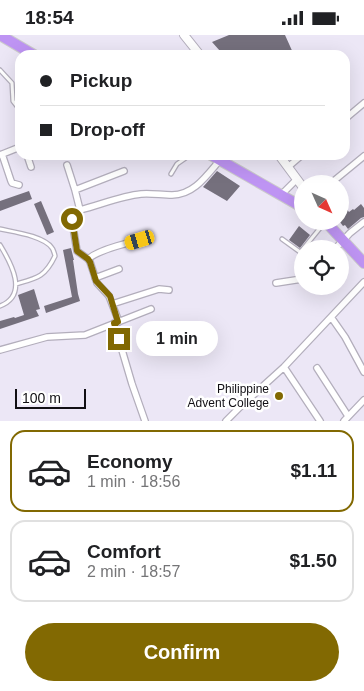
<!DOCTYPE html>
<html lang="en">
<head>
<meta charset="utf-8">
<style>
  body { margin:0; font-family:Arial,sans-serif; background:#f6f6f6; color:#202124; height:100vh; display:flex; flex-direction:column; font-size:19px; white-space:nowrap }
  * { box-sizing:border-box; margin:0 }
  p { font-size:16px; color:#757577 }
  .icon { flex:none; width:28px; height:28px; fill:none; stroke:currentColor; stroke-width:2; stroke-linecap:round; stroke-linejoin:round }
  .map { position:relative; height:386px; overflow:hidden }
  .drawer { display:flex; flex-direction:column; background:#fff; flex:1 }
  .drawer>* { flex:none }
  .top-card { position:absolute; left:15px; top:15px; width:335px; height:110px; border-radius:15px; box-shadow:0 5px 20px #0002; display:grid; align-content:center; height:110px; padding:0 25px; background:#fff }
  .needle { width:32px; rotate:135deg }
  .buttons { position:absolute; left:294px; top:140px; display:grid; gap:10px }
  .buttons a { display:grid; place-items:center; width:55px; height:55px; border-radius:50%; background:#fff; box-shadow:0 5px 20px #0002; font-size:25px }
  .scale { position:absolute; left:15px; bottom:12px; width:71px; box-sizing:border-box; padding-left:5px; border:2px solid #110f14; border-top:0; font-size:14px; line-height:18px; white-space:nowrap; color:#110f14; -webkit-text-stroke:4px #fff; paint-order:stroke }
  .end { position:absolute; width:22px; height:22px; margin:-11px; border:6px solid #826902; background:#fff; box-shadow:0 0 0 2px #fff }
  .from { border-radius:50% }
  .bubble { position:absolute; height:35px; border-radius:18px; background:#fff; box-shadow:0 5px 20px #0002; font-size:16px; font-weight:700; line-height:35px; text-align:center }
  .car { position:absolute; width:15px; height:30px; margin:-15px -8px; border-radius:6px; box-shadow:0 0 4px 1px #0007; background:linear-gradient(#f5c518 24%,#345 0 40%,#f5c518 0 76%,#345 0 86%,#f5c518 0) }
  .top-card b { display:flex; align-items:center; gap:18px; height:48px; font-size:19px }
  .top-card b+b { border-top:1px solid #e0e0e0 }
  .top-card i { width:12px; height:12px; background:#202124 }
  ul { padding:9px 0 0; list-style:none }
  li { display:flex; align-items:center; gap:15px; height:82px; margin:0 10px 8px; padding:0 15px; border:2px solid #e0e0e0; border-radius:15px }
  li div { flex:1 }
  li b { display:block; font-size:19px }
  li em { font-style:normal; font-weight:700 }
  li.current { border-color:#826902 }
  li>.icon { width:45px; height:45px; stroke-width:1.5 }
  .primary-button { display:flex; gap:10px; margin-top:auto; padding:10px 25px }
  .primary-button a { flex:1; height:58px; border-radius:30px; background:#826902; color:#fff; font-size:20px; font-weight:700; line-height:58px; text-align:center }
  .status { display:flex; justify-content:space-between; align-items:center; height:35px; padding:0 25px; background:#fff; direction:ltr }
  .status svg { height:14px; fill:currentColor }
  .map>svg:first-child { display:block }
  .building { fill:#75707d }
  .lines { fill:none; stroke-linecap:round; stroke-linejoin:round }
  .service-casing { stroke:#b3aebc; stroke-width:5.5 }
  .minor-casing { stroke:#b3aebc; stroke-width:8 }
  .tertiary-casing { stroke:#b3aebc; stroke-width:10 }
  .trunk-casing { stroke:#cbcacb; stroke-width:12 }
  .service { stroke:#fff; stroke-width:3 }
  .minor { stroke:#fff; stroke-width:5.5 }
  .tertiary { stroke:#fff; stroke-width:8 }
  .trunk { stroke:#be94f3; stroke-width:10 }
  .route { stroke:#826902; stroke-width:6 }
  .poi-dot { fill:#826902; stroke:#fff; stroke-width:2 }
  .labels { text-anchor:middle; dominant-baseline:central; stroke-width:5; stroke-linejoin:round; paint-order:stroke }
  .poi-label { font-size:12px; fill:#110f14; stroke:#fff; text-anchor:end }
</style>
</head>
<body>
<div class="status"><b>18:54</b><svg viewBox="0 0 49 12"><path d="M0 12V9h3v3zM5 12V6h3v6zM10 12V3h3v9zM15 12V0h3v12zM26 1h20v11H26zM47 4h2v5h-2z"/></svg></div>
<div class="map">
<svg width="364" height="386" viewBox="0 0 364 386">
  <rect width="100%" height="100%" fill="#ece7f6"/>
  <path class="building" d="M229,0H285L294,20H214L220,16L212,7Z
    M217,136L240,151L227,166L203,152Z
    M29,156L32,164L0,176V166Z
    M41,166L54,197L47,200L34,169Z
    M340,166L349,177L353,174L354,175L361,169L364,173V182L361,183L348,194L345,190L343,191L340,187Z
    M299,191L310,200L300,213L289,205Z
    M71,213L74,225H73L78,259L80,266L46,278L44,271L72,262L63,215Z
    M34,254L40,274L36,275L39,281L0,294V286L14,282L15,283L24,280L18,260Z"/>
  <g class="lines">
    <defs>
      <path id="service" d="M0,35L12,48L13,66L20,75
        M171,139L177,129L190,120
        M0,194C14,197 44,201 52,213C53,214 55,220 55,221C45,242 37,243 16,249
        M282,204L300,217L302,215
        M0,210C11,228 29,260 0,271
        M303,214L325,187"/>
      <path id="minor" d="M345,84L364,68
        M2,119L11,146L12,148L19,150
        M0,120L20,112
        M27,120L31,132
        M67,130L75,155
        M288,132L302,120
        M330,149L364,121
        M281,160L297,144
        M80,175L75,155L124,136
        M335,214L350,198L364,187
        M88,224C100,214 133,206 149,204
        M95,243L119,234
        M276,248L302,244
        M112,269L159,254L169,255
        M331,282L345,302L364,337
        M119,287L109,261L97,248L90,227L88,224L77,216L71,180L74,177L80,175C100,170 121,161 141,159C151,158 161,160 172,160C194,160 207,140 220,125
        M114,288L132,349L145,386
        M0,315L47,302L85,300L151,274
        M284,332L320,386
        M317,333L348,381
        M226,386L240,372L284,332L364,247
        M344,386L364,365"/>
      <path id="tertiary" d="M184,0L200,20
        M279,120L302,151"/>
      <path id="trunk" d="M0,0L34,20
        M211,120L302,172
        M325,186L364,228"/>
    </defs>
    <use href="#service" class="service-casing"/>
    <use href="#minor" class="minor-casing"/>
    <use href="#tertiary" class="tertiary-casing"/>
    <use href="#trunk" class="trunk-casing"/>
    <use href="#service" class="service"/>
    <use href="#minor" class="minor"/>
    <use href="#tertiary" class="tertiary"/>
    <use href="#trunk" class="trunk"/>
  </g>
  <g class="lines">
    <path class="route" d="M72,184L77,216L88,224L90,227L96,246L110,261L118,287L114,288L119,304"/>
  </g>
  <circle class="poi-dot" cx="279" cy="361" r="5"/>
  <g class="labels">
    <g class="poi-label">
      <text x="269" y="354">Philippine<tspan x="269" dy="14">Advent College</tspan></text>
    </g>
  </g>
</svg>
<div class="buttons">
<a><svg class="needle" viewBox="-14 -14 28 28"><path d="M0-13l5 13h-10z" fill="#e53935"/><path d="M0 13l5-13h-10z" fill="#757577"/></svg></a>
<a><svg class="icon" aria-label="locate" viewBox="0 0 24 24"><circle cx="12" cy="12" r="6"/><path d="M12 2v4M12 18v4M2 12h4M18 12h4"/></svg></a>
</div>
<div class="scale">100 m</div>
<i class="end from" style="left:72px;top:184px"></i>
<i class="end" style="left:119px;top:304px"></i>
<div class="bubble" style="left:136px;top:286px;width:82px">1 min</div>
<i class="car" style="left:140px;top:205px;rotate:253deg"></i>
<div class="top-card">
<b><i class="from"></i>Pickup</b>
<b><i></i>Drop-off</b>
</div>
</div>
<section class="drawer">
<ul>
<li class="current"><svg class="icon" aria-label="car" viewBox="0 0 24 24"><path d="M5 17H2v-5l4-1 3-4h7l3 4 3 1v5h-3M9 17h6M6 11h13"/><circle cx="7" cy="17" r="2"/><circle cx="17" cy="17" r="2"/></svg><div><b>Economy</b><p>1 min · 18:56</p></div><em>$1.11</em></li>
<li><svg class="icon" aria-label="car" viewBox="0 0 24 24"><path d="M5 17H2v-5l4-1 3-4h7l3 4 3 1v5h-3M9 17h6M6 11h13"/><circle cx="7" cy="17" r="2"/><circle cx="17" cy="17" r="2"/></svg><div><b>Comfort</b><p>2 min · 18:57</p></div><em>$1.50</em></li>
</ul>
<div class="primary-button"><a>Confirm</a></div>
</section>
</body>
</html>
